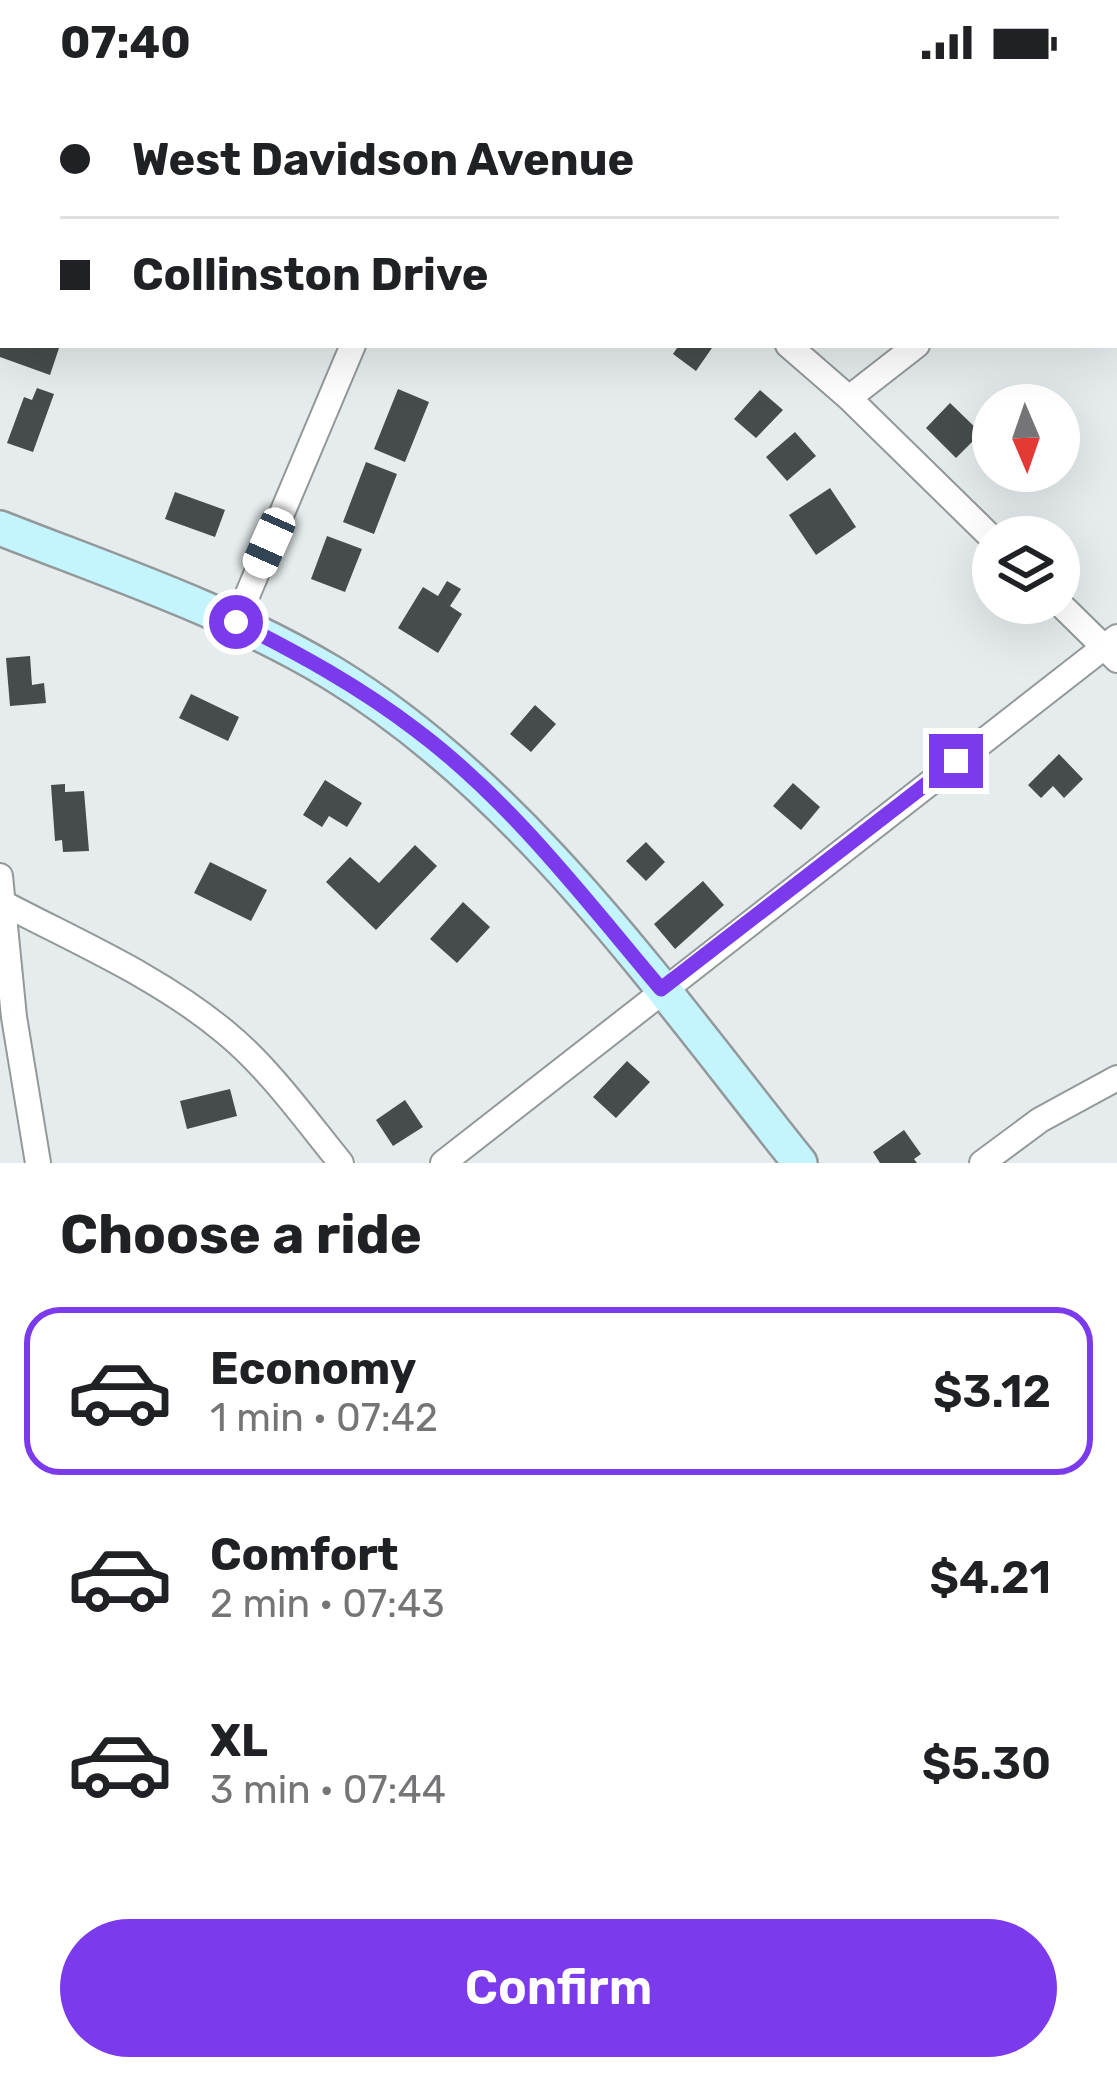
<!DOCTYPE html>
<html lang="en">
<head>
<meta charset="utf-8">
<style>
  body { margin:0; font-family:Rubik,sans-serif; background:#f2f2f2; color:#202124; height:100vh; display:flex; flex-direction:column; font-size:45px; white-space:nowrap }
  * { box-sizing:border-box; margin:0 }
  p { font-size:39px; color:#757577 }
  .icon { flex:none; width:66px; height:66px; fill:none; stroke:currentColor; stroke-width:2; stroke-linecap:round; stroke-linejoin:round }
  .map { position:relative; height:1079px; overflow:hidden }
  .sheet { display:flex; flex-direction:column; background:#fff; flex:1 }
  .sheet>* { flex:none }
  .top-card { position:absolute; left:0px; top:0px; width:1119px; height:264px; box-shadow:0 12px 48px #0002; display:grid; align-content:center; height:264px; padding:0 60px; background:#fff }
  .needle { width:78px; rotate:178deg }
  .controls { position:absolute; left:972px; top:300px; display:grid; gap:24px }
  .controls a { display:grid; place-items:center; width:108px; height:108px; border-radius:50%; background:#fff; box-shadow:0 12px 48px #0002; font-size:60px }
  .end { position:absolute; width:54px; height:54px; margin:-27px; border:15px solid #7c3aed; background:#fff; box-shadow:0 0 0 6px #fff }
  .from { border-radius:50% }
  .car { position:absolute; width:36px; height:72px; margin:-36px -18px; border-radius:15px; box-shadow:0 0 9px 3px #0007; background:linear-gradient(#fff 24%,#345 0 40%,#fff 0 76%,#345 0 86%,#fff 0) }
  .top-card b { display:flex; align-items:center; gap:42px; height:114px; font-size:45px }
  .top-card b+b { border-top:3px solid #e0e0e0 }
  .top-card i { width:30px; height:30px; background:#202124 }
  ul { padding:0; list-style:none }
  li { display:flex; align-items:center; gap:36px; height:168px; margin:0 24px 18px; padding:0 36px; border:6px solid transparent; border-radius:36px }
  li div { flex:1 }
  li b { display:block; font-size:45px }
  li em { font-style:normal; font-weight:600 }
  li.active { border-color:#7c3aed }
  li>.icon { width:108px; height:108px; stroke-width:1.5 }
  h2 { padding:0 60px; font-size:54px; line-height:144px }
  .cta { display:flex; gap:24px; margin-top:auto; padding:24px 60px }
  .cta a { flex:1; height:138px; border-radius:72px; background:#7c3aed; color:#fff; font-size:48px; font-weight:600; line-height:138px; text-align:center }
  .status { display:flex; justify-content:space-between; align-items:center; height:84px; padding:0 60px; background:#fff; direction:ltr }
  .status svg { height:33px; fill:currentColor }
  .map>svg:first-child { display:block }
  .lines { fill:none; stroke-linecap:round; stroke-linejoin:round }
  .stream { stroke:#4fb6c9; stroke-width:6 }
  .building { fill:#464b4c }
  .lane-casing { stroke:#939899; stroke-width:16 }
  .street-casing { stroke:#939899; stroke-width:28 }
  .secondary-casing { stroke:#939899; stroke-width:38 }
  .lane { stroke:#fff; stroke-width:12 }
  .street { stroke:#fff; stroke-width:24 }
  .secondary { stroke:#c4f4fd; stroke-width:33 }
  .route { stroke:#7c3aed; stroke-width:15 }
</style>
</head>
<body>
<div class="status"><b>07:40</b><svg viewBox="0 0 49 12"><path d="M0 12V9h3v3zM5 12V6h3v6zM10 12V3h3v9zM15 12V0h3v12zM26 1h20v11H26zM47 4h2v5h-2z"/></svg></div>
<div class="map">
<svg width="1117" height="1079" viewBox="0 0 1117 1079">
  <rect width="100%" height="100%" fill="#e6eced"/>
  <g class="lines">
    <path class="stream" d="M0,2L14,0"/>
  </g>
  <path class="building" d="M0,261H50L59,264L50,291L0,273Z
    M679,261H714L696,287L673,270Z
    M37,304L54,310L33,368L7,359L24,313L32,316Z
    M398,305L429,318L405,378L374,365Z
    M760,306L783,326L756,354L734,335Z
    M950,319L981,349L956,374L926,344Z
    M795,348L816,372L787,397L766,373Z
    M366,378L397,390L374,450L343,438Z
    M830,404L856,443L816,471L789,431Z
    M175,408L225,426L215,453L165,435Z
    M327,452L362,465L345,508L311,495Z
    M447,497L461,505L450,522L462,530L438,569L398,544L423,503L438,512Z
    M30,572L32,601L44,599L46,619L10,622L6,574Z
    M191,610L239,633L228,657L179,634Z
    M535,621L556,640L531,668L510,650Z
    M1059,670L1083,695L1064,714L1053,702L1041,714L1028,701Z
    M325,696L362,719L347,743L329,732L322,743L303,731Z
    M793,699L820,723L801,746L773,722Z
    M65,700V708L84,707L89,767L63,768L62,756L55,757L51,701Z
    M646,758L665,778L646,797L626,777Z
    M415,761L437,782L376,846L326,798L350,773L379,799Z
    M210,778L267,806L251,837L194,809Z
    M703,797L724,821L675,865L654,840Z
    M463,818L490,843L457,879L430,855Z
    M627,977L650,998L616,1034L593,1013Z
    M230,1005L237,1032L187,1045L180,1017Z
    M405,1016L423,1043L393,1062L376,1036Z
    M904,1046L921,1070L914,1075L917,1079H880L873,1068Z"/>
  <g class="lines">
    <defs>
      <path id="lane" d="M0,165L3,166"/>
      <path id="street" d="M1116,161L1117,160
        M788,261L849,314L993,455
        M849,314L917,261
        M1059,519L1117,576
        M236,538L353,261
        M0,792L14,933L38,1079
        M3,819C79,859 159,893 225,948C269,984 305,1035 341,1079
        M443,1079L1117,553
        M982,1079L1040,1036L1117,994"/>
      <path id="secondary" d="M0,444C112,488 229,527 332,589C522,704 663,908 800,1079"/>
    </defs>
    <use href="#lane" class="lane-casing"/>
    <use href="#street" class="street-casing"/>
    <use href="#secondary" class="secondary-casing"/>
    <use href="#lane" class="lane"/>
    <use href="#street" class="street"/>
    <use href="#secondary" class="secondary"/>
  </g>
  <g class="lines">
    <path class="route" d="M236,538C298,569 360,603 416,646C511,717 585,815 661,905L956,677"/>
  </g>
</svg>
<div class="controls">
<a><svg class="needle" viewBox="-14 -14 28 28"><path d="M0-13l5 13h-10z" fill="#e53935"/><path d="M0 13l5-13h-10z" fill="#757577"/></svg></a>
<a><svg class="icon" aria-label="layers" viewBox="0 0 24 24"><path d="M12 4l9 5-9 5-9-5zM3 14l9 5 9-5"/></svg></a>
</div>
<i class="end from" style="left:236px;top:538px"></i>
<i class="end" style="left:956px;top:677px"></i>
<i class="car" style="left:269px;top:459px;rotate:204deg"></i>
<div class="top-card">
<b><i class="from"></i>West Davidson Avenue</b>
<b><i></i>Collinston Drive</b>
</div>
</div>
<section class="sheet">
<h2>Choose a ride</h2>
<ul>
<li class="active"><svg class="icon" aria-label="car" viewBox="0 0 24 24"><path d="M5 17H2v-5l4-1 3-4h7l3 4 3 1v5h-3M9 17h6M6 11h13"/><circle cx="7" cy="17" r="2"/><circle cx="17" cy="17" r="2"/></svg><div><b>Economy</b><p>1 min · 07:42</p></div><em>$3.12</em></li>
<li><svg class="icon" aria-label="car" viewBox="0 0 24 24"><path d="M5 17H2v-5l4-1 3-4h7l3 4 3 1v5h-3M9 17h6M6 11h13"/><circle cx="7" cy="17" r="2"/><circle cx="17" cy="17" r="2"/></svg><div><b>Comfort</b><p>2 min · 07:43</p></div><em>$4.21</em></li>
<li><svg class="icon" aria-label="car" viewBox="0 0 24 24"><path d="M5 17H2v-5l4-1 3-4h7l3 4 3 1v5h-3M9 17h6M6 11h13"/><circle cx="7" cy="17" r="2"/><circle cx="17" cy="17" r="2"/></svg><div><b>XL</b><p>3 min · 07:44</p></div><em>$5.30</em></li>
</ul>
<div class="cta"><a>Confirm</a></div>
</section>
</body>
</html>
